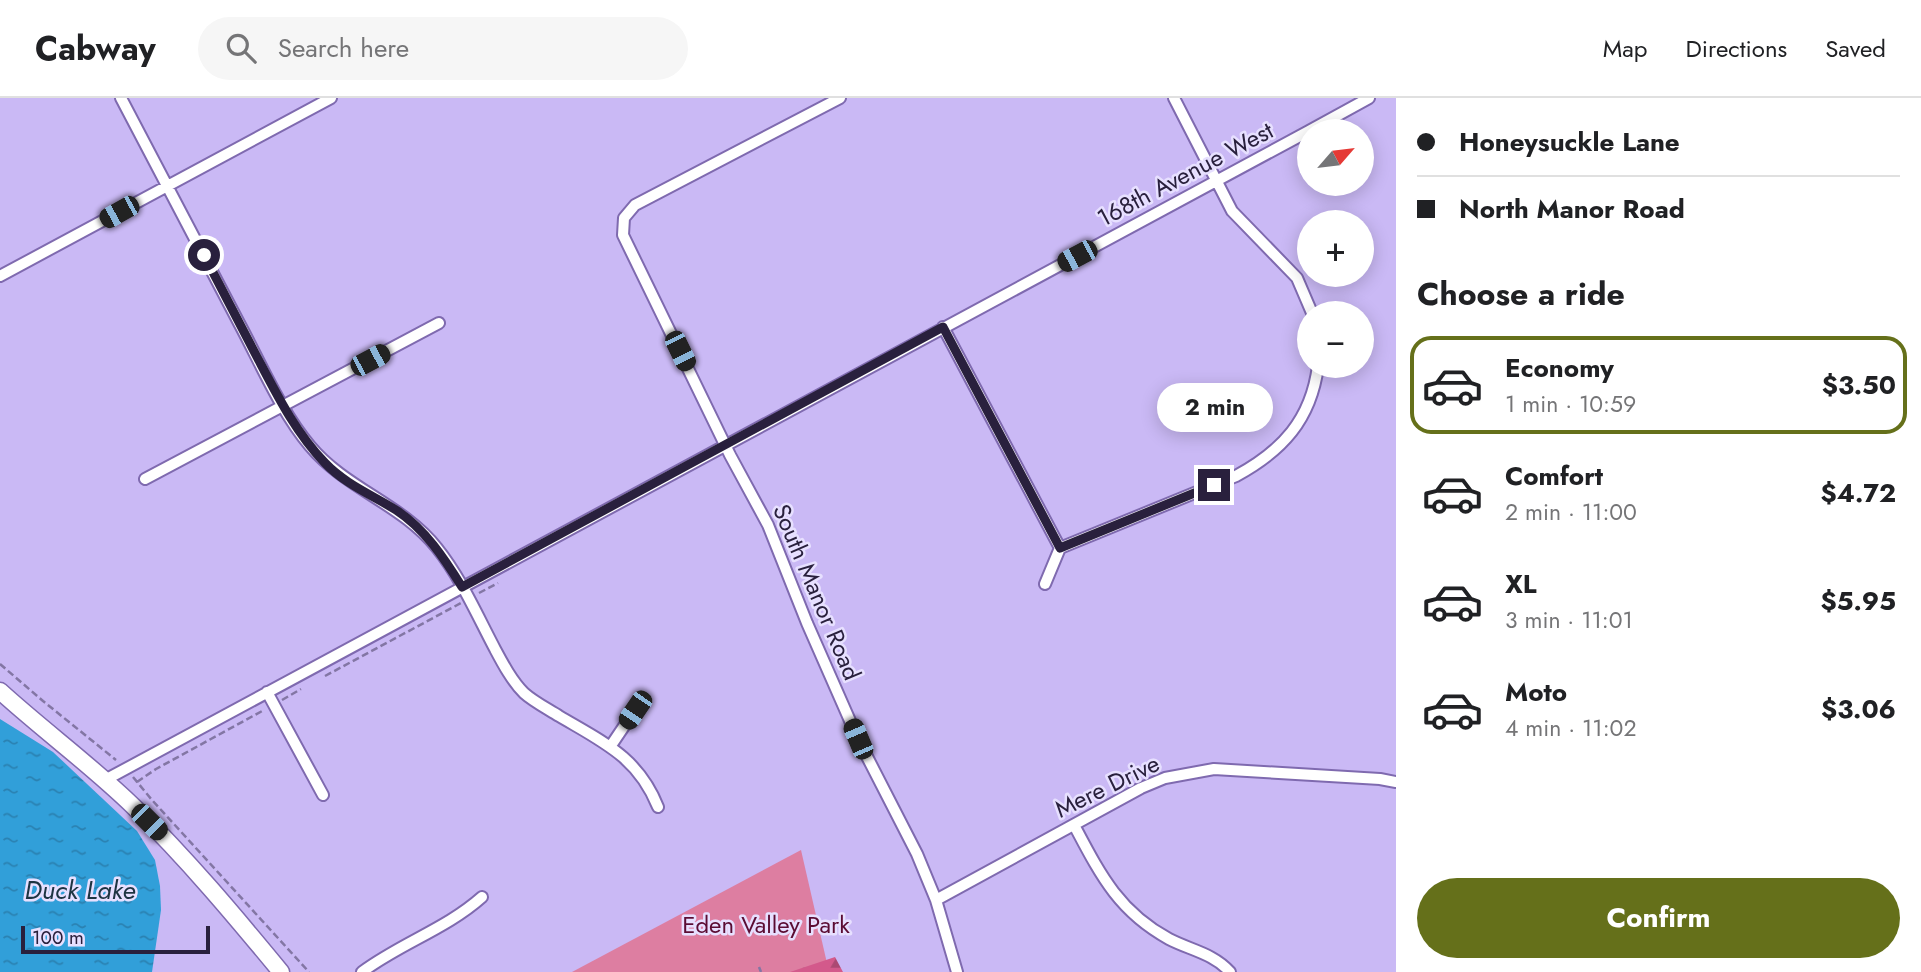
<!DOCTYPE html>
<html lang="en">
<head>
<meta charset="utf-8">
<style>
  body { margin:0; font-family:Jost,sans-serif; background:#f6f6f6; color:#202124; height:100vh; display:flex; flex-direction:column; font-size:26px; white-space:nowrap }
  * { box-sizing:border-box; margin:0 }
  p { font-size:23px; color:#757577 }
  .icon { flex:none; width:38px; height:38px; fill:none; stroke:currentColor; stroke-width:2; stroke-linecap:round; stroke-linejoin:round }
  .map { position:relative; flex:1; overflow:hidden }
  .panel { display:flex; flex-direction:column; background:#fff; width:525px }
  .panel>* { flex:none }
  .guide { display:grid; align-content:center; height:154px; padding:0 21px; background:#fff }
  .needle { width:46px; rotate:62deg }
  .buttons { position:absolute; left:1297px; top:21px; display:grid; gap:14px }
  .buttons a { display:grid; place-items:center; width:77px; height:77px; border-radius:50%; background:#fff; box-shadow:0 4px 18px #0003; font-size:35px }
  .scale { position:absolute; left:21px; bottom:18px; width:189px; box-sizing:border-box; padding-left:7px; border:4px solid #29203d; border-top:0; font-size:19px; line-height:24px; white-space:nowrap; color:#29203d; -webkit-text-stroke:5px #e7e0ff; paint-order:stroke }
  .end { position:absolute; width:32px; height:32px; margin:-16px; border:9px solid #29203d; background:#fff; box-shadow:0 0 0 4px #fff }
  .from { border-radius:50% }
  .bubble { position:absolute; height:49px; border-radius:24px; background:#fff; box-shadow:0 4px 18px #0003; font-size:23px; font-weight:700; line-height:49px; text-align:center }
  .car { position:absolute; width:21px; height:42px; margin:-21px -10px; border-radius:9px; box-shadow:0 0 5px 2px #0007; background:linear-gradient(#222 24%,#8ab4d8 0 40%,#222 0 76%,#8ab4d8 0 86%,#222 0) }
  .guide b { display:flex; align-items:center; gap:24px; height:66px; font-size:26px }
  .guide b+b { border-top:2px solid #e0e0e0 }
  .guide i { width:18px; height:18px; background:#202124 }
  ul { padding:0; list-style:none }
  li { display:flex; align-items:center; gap:21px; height:98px; margin:0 14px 10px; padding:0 7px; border:4px solid transparent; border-radius:21px }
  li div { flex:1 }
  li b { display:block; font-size:26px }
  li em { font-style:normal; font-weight:700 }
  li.active { border-color:#65701a }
  li>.icon { width:63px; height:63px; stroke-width:1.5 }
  h2 { padding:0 21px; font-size:32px; line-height:84px }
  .button { display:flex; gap:14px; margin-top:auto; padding:14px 21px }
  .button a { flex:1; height:80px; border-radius:42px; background:#65701a; color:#fff; font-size:28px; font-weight:700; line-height:80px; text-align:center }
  header { display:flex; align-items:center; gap:42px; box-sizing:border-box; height:98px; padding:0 35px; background:#fff; border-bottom:2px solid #e0e0e0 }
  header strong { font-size:33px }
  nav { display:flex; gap:38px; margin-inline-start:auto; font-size:24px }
  .search { width:490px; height:63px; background:#f6f6f6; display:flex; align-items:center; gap:18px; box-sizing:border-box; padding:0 24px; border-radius:38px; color:#757577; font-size:26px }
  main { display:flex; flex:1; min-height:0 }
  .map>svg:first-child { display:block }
  .green { fill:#dd7ea1 }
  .forest { fill:url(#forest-firs) }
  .water { fill:url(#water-ripples) }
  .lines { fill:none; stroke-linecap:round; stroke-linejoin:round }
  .street-casing { stroke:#7f6aaf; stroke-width:14 }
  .secondary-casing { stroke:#7f6aaf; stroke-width:19 }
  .path { stroke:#8376a4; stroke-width:2.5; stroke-dasharray:7 3.5; stroke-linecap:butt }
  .street { stroke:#fff; stroke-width:10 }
  .secondary { stroke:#fff; stroke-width:16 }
  .route { stroke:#29203d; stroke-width:9 }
  .labels { text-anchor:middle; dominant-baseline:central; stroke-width:5; stroke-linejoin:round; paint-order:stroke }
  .street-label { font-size:24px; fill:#29203d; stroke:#e7e0ff }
  .park-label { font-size:24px; fill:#5b0c33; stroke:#e7e0ff }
  .water-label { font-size:26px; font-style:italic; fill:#1d3442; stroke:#e7e0ff }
</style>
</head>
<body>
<header>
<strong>Cabway</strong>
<div class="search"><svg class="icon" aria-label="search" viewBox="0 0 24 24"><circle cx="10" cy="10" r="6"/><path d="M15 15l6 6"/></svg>Search here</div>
<nav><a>Map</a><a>Directions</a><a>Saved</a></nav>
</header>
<main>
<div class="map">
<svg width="1396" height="874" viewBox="0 0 1396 874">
  <defs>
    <pattern id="forest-firs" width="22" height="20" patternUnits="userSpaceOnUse" patternTransform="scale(1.75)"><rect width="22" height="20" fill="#d3598b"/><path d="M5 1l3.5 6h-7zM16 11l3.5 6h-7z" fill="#ab4973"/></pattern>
    <pattern id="water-ripples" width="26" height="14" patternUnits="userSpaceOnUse" patternTransform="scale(1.75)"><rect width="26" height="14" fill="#319fd9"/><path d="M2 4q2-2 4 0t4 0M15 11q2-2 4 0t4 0" fill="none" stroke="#2a81b1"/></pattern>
  </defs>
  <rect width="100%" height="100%" fill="#cab9f5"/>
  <path class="green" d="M801,752L829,874H572Z"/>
  <path class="forest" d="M835,859L843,874H790Z"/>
  <path class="water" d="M0,621L53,654L137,733L155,762L160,788L161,812L152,874H0Z"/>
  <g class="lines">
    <defs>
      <path id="street" d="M121,0C160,75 200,150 239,225C260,264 281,314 310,348C346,391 402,406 437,450C461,480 477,517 495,551C503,566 512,583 524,595C534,604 548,611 559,618C603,644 638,659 658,709
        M840,0L635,107L624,120L623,137L730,357L768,427L807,525L858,641L917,756L936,802L957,874
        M1174,0L1232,113L1297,180L1312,215
        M1309,33L1369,0
        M0,178L331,0
        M943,229L1060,450
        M145,381L439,225
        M1060,450L1236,378C1282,353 1311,322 1318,268
        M1045,486L1060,450
        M267,594L323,697
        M610,649L635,612
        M105,682L1309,33
        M1074,727C1100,776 1118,813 1169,841C1190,852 1213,855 1230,874
        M936,802L1141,690L1165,680L1214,671L1380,681L1396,684
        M362,874C401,845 446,831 482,799"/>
      <path id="secondary" d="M0,593C44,633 92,668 134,709C187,761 234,817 281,874"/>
    </defs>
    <use href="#street" class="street-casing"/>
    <use href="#secondary" class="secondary-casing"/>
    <path class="path" d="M479,495L498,485
      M0,566L43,603L116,662
      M325,578L461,505
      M282,602L301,591
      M133,679L152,702L309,874
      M137,684L156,671L264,612
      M759,869L761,874"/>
    <use href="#street" class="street"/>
    <use href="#secondary" class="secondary"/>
  </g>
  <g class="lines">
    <path class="route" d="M204,157C221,190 239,224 256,257C276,295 295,334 325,365C345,386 372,397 396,412C425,431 444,460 462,489L943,229L1060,450L1214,387"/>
  </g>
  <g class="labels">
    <g class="street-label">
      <text transform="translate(1185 76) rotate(-28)">168th Avenue West</text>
      <text transform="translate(817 494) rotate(67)">South Manor Road</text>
      <text transform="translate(1107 688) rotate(-26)">Mere Drive</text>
    </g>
    <g class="park-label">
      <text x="766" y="826">Eden Valley Park</text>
    </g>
    <g class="water-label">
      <text x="80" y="792">Duck Lake</text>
    </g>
  </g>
</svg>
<div class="buttons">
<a><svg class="needle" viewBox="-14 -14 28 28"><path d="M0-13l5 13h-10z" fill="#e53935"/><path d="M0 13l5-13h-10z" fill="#757577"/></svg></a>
<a>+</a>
<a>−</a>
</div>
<div class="scale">100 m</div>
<i class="end from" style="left:204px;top:157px"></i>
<i class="end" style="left:1214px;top:387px"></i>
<div class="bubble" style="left:1157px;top:285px;width:116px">2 min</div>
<i class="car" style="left:119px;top:114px;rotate:241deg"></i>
<i class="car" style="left:1077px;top:158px;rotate:242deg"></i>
<i class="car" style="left:680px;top:253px;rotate:154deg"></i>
<i class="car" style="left:370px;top:262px;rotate:62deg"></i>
<i class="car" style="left:635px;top:612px;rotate:214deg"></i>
<i class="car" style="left:858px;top:641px;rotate:337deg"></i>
<i class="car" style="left:149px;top:724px;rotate:135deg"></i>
</div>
<section class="panel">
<div class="guide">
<b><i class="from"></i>Honeysuckle Lane</b>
<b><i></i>North Manor Road</b>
</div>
<h2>Choose a ride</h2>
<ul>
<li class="active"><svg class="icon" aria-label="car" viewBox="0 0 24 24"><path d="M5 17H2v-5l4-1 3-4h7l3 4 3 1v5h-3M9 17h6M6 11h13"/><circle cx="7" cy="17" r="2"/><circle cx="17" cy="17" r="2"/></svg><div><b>Economy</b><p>1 min · 10:59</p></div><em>$3.50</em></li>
<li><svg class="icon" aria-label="car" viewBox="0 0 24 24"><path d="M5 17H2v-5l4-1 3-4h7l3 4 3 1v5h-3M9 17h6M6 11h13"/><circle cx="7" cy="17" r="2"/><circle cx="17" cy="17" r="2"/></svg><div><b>Comfort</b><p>2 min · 11:00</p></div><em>$4.72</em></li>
<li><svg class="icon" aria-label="car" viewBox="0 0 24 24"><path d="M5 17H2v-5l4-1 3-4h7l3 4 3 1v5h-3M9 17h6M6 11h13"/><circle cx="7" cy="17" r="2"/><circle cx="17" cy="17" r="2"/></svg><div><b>XL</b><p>3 min · 11:01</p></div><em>$5.95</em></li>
<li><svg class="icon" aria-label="car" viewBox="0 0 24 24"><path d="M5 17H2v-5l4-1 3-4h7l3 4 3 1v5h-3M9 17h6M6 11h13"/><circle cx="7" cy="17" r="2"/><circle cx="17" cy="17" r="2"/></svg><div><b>Moto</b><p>4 min · 11:02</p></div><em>$3.06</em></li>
</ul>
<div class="button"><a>Confirm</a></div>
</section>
</main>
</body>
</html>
